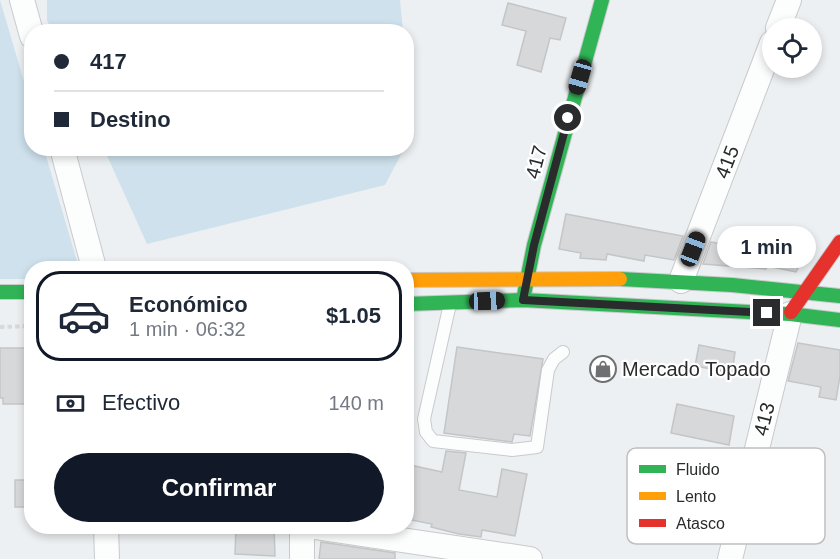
<!DOCTYPE html>
<html lang="es">
<head>
<meta charset="utf-8">
<style>
  body { margin:0; font-family:Helvetica,sans-serif; background:#f2f2f3; color:#1f2937; height:100vh; display:flex; flex-direction:column; font-size:22px; white-space:nowrap }
  * { box-sizing:border-box; margin:0 }
  p { font-size:20px; color:#747a83 }
  .icon { flex:none; width:33px; height:33px; fill:none; stroke:currentColor; stroke-width:2; stroke-linecap:round; stroke-linejoin:round }
  .map { position:relative; flex:1; overflow:hidden }
  .panel { position:absolute; left:24px; top:261px; width:390px; height:273px; display:flex; flex-direction:column; background:#fff; border-radius:24px; box-shadow:0 3px 9px #0003 }
  .panel>* { flex:none }
  .banner { position:absolute; left:24px; top:24px; width:390px; height:132px; border-radius:24px; box-shadow:0 3px 9px #0003; display:grid; align-content:center; height:132px; padding:0 30px; background:#fff }
  .controls { position:absolute; left:762px; top:18px; display:grid; gap:12px }
  .controls a { display:grid; place-items:center; width:60px; height:60px; border-radius:50%; background:#fff; box-shadow:0 3px 9px #0003; font-size:30px }
  .end { position:absolute; width:27px; height:27px; margin:-14px; border:8px solid #292b2c; background:#fff; box-shadow:0 0 0 3px #fff }
  .from { border-radius:50% }
  .bubble { position:absolute; height:42px; border-radius:21px; background:#fff; box-shadow:0 3px 9px #0003; font-size:20px; font-weight:700; line-height:42px; text-align:center }
  .car { position:absolute; width:18px; height:36px; margin:-18px -9px; border-radius:8px; box-shadow:0 0 4px 2px #0007; background:linear-gradient(#222 24%,#8ab4d8 0 40%,#222 0 76%,#8ab4d8 0 86%,#222 0) }
  .banner b { display:flex; align-items:center; gap:21px; height:57px; font-size:22px }
  .banner b+b { border-top:2px solid #e0e1e3 }
  .banner i { width:15px; height:15px; background:#1f2937 }
  ul { padding:10px 0 0; list-style:none }
  li { display:flex; align-items:center; gap:18px; height:90px; margin:0 12px 9px; padding:0 18px; border:3px solid #e0e1e3; border-radius:24px }
  li div { flex:1 }
  li b { display:block; font-size:22px }
  li em { font-style:normal; font-weight:700 }
  li.active { border-color:#111827 }
  li>.icon { width:54px; height:54px; stroke-width:1.5 }
  .pay { display:flex; align-items:center; gap:15px; height:66px; padding:0 30px; font-size:22px }
  .pay p { margin-inline-start:auto }
  .primary-button { display:flex; gap:12px; margin-top:auto; padding:12px 30px }
  .primary-button a { flex:1; height:69px; border-radius:36px; background:#111827; color:#fff; font-size:24px; font-weight:700; line-height:69px; text-align:center }
  .map>svg:first-child { display:block }
  .green { fill:#cee1ec }
  .building { fill:#d6d8d9; stroke:#c3c5c7; stroke-width:1.5 }
  .lines { fill:none; stroke-linecap:round; stroke-linejoin:round }
  .lane-casing { stroke:#c8cacc; stroke-width:14 }
  .street-casing { stroke:#c8cacc; stroke-width:26 }
  .fast-casing { stroke:#c8cacc; stroke-width:16 }
  .slow-casing { stroke:#c8cacc; stroke-width:16 }
  .jam-casing { stroke:#c8cacc; stroke-width:16 }
  .path { stroke:#d8d9d9; stroke-width:4; stroke-dasharray:4.5 3; stroke-linecap:butt }
  .lane { stroke:#fcfdfd; stroke-width:12 }
  .street { stroke:#fcfdfd; stroke-width:24 }
  .fast { stroke:#30b455; stroke-width:14 }
  .slow { stroke:#ff9f0a; stroke-width:14 }
  .jam { stroke:#e5322d; stroke-width:14 }
  .route { stroke:#292b2c; stroke-width:8 }
  .labels { text-anchor:middle; dominant-baseline:central; stroke-width:4.5; stroke-linejoin:round; paint-order:stroke }
  .street-label { font-size:20px; fill:#292b2c; stroke:#fff }
  .poi-label { font-size:20px; fill:#292b2c; stroke:#fff; text-anchor:start }
  .key { fill:#fff; stroke:#bfbfc0; stroke-width:1.5 }
  .key-label { font-size:16px; fill:#292b2c }
</style>
</head>
<body>
<div class="map">
<svg width="840" height="559" viewBox="0 0 840 559">
  <rect width="100%" height="100%" fill="#edf0f2"/>
  <path class="green" d="M0,0L31,105L32,148L44,149L79,268H32L31,279H0Z
    M47,0H400L403,31H52L47,20Z
    M104,149H404L385,185L147,244Z"/>
  <path class="building" d="M508,3L566,18L560,40L550,38L541,72L517,65L526,31L502,25Z
    M566,214L650,230L683,236L674,260L645,255L644,261L607,254L606,260L580,258L581,253L559,249Z
    M711,242L775,253L777,246L807,251L796,272L767,266L766,269L703,264Z
    M798,343L840,350V376L836,400L819,397L821,387L788,381Z
    M699,345L735,352L732,373L695,366Z
    M457,347L543,359L530,436L514,434L512,442L444,433Z
    M0,348H30V404H3V398H0Z
    M677,404L734,416L729,445L671,433Z
    M446,451L466,453L459,490L497,497L502,469L527,474L515,536L482,530L481,537L459,534L431,527L432,524L406,519V484L410,465L442,472Z
    M15,480H32V507H15Z
    M236,526H274L275,556L235,554Z
    M321,542L395,553V559H319Z"/>
  <g class="lines">
    <defs>
      <path id="lane" d="M450,304L424,419L426,432L433,441L512,450L537,447L548,370L554,359L563,352"/>
      <path id="street" d="M22,0L32,36
        M778,28L789,0
        M62,148L94,268
        M681,281L772,43
        M106,526L107,559
        M308,526L530,559
        M302,559V526
        M730,559L790,314"/>
      <path id="fast" d="M620,279L732,285L840,296
        M0,292H32
        M523,300L534,245L602,0
        M406,304L523,300L790,314L840,320"/>
      <path id="slow" d="M406,280L620,279"/>
      <path id="jam" d="M791,312L840,242"/>
    </defs>
    <use href="#lane" class="lane-casing"/>
    <use href="#street" class="street-casing"/>
    <use href="#fast" class="fast-casing"/>
    <use href="#slow" class="slow-casing"/>
    <use href="#jam" class="jam-casing"/>
    <path class="path" d="M0,327L32,326"/>
    <use href="#lane" class="lane"/>
    <use href="#street" class="street"/>
    <use href="#fast" class="fast"/>
    <use href="#slow" class="slow"/>
    <use href="#jam" class="jam"/>
  </g>
  <g class="lines">
    <path class="route" d="M568,118L534,245L523,300L767,313"/>
  </g>
  <defs>
    <symbol id="shop-ring" viewBox="-11 -11 22 22"><circle r="9.5" fill="#fff" stroke="#6e7071" stroke-width="1.5"/><path d="M-5-2.5h2.3a2.7 3.5 0 0 1 5.4 0H5L5.5 6h-11ZM-1.5-2.5h3a1.5 2.3 0 0 0-3 0Z" fill="#6e7071"/></symbol>
  </defs>
  <g fill-rule="evenodd">
    <use href="#shop-ring" x="588" y="354" width="30" height="30"/>
  </g>
  <g class="labels">
    <g class="street-label">
      <text transform="translate(536 162) rotate(-75)">417</text>
      <text transform="translate(727 162) rotate(-69)">415</text>
      <text transform="translate(764 419) rotate(-76)">413</text>
    </g>
    <g class="poi-label">
      <text x="622" y="369">Mercado Topado</text>
    </g>
  </g>
  <rect x="627" y="448" width="198" height="96" rx="9" class="key"/>
  <rect x="639" y="465" width="27" height="8" fill="#30b455"/>
  <rect x="639" y="492" width="27" height="8" fill="#ff9f0a"/>
  <rect x="639" y="519" width="27" height="8" fill="#e5322d"/>
  <g class="key-label">
    <text x="676" y="475">Fluido</text>
    <text x="676" y="502">Lento</text>
    <text x="676" y="529">Atasco</text>
  </g>
</svg>
<div class="controls">
<a><svg class="icon" aria-label="locate" viewBox="0 0 24 24"><circle cx="12" cy="12" r="6"/><path d="M12 2v4M12 18v4M2 12h4M18 12h4"/></svg></a>
</div>
<i class="end from" style="left:568px;top:118px"></i>
<i class="end" style="left:767px;top:313px"></i>
<div class="bubble" style="left:717px;top:226px;width:99px">1 min</div>
<i class="car" style="left:580px;top:77px;rotate:196deg"></i>
<i class="car" style="left:693px;top:249px;rotate:21deg"></i>
<i class="car" style="left:487px;top:301px;rotate:88deg"></i>
<div class="banner">
<b><i class="from"></i>417</b>
<b><i></i>Destino</b>
</div>
<section class="panel">
<ul>
<li class="active"><svg class="icon" aria-label="car" viewBox="0 0 24 24"><path d="M5 17H2v-5l4-1 3-4h7l3 4 3 1v5h-3M9 17h6M6 11h13"/><circle cx="7" cy="17" r="2"/><circle cx="17" cy="17" r="2"/></svg><div><b>Económico</b><p>1 min · 06:32</p></div><em>$1.05</em></li>
</ul>
<div class="pay"><svg class="icon" aria-label="cash" viewBox="0 0 24 24"><path d="M3 7h18v10H3z"/><circle cx="12" cy="12" r="2"/></svg>Efectivo<p>140 m</p></div>
<div class="primary-button"><a>Confirmar</a></div>
</section>
</div>
</body>
</html>
